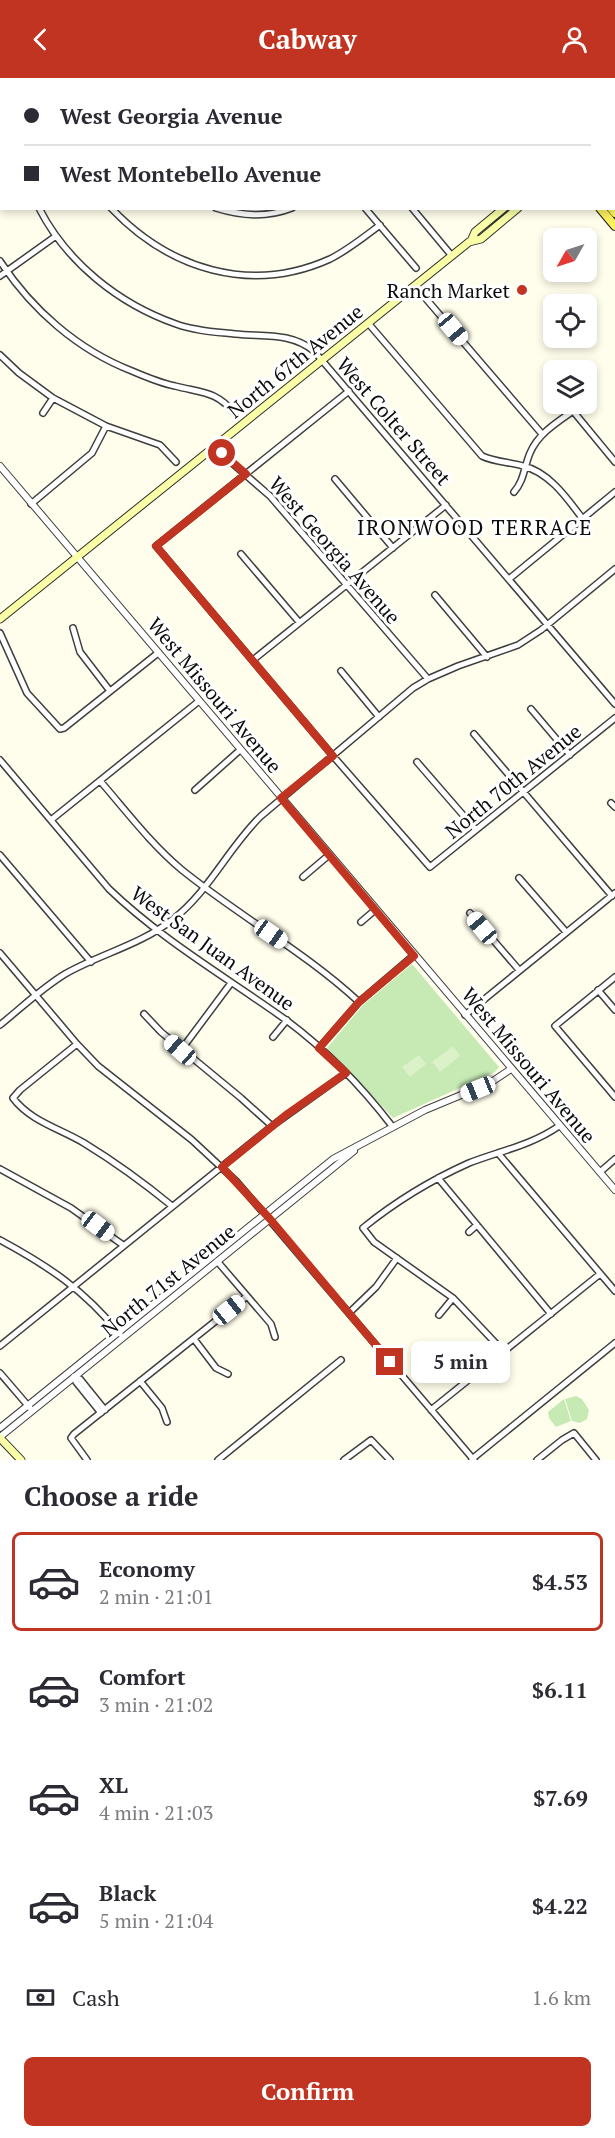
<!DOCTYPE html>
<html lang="en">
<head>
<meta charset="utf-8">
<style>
  body { margin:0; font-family:"PT Serif",serif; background:#f2f2f3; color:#2b2b33; height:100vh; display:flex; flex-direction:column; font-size:22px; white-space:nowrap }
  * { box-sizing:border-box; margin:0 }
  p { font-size:20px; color:#7c7c81 }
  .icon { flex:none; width:33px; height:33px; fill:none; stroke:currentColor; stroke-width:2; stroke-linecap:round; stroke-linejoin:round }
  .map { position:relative; height:1382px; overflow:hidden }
  .side { display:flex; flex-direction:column; background:#fff; flex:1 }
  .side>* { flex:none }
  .hud { position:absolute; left:0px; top:0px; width:615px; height:132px; box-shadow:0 3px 9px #0003; display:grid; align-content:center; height:132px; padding:0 24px; background:#fff }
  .needle { width:39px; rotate:231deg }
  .buttons { position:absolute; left:543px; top:150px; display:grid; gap:12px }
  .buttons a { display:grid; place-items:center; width:54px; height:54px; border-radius:9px; background:#fff; box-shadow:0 3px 9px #0003; font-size:30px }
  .end { position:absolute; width:27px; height:27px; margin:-14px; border:8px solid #c03421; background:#fff; box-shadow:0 0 0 3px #fff }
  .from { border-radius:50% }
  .bubble { position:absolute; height:42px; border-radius:9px; background:#fff; box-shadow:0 3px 9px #0003; font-size:20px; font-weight:700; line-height:42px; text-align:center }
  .car { position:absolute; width:18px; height:36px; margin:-18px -9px; border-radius:8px; box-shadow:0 0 4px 2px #0007; background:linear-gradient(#fff 24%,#345 0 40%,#fff 0 76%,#345 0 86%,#fff 0) }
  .hud b { display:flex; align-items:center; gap:21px; height:57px; font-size:22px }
  .hud b+b { border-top:2px solid #e1e1e2 }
  .hud i { width:15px; height:15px; background:#2b2b33 }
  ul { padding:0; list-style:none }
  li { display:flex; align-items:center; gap:18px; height:99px; margin:0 12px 9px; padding:0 12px; border:3px solid transparent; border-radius:9px }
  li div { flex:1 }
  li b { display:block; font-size:22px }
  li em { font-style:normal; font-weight:700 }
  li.selected { border-color:#c03421 }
  li>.icon { width:54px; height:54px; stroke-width:1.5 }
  h2 { padding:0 24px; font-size:27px; line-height:72px }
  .pay { display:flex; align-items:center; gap:15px; height:66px; padding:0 24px; font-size:22px }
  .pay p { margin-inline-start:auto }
  .primary-button { display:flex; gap:12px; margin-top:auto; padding:12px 24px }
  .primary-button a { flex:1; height:69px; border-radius:9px; background:#c03421; color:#fff; font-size:24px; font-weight:700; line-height:69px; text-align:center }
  header { display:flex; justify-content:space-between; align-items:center; height:78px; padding:0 24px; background:#c03421; color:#fff; font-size:27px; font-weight:700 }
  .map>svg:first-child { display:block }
  .green { fill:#c7eab5 }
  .pitch { fill:#dbf1c7 }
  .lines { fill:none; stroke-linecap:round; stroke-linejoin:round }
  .minor-casing { stroke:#3f3f3f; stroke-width:8 }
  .tertiary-casing { stroke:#3f3f3f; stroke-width:8 }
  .secondary-casing { stroke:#2e2e2e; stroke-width:9 }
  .primary-casing { stroke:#1d1d1d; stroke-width:10 }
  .minor { stroke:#fff; stroke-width:5 }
  .tertiary { stroke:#fff; stroke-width:6 }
  .secondary { stroke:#faffa7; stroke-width:7 }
  .primary { stroke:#fcf05e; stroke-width:8 }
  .route { stroke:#c03421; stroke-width:8 }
  .poi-dot { fill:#c03421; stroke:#fff; stroke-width:2 }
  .labels { text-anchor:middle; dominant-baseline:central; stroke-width:6; stroke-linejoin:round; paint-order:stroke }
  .poi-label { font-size:20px; fill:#0c0c0c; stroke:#fff; text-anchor:end }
  .street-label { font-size:20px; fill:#0c0c0c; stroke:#fff }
  .neighbourhood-label { font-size:21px; letter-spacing:1.5px; fill:#0c0c0c; stroke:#fff }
</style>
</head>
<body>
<header><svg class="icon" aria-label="back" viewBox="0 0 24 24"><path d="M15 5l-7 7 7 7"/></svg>Cabway<svg class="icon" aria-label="person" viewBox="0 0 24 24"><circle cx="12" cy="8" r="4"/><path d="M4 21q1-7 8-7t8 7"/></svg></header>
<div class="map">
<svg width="615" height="1382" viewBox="0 0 615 1382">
  <rect width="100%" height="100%" fill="#fffeec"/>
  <path class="green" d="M412,886L499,989L495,994L393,1040L327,970L363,927Z
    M576,1318L582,1321L589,1332L587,1341L580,1345L572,1343L565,1321Z
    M564,1321L571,1343L556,1349L549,1340L548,1334Z"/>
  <path class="pitch" d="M453,968L460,978L440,994L432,984Z
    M419,977L426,986L410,999L402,989Z"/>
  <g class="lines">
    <defs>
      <path id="minor" d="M10,0V2
        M189,0V2
        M251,0V2
        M69,2V0
        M129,2V0
        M301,2V0
        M428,2L430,0
        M614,122L615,124
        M39,130C67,185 119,226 176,246C195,253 216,254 235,256C264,259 290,254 314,273L615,626
        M111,130C169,191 250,217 330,181C348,172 364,159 380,147
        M216,130C242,138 266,140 292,130
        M365,130L416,190
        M412,130L452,178
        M0,183C32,232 78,272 132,293C146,299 160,305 175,308C202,315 217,313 235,336
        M0,198L56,158
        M415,208L542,356
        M368,245L482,378C495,384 509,384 523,388C549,394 567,420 582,440
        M0,277L19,295L53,320L106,348L160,367L176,384
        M349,313L156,468L333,678L430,789L615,640
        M43,335L53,320
        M216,368L224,378L270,418L428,601
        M335,401L393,470
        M514,414C524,403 524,389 530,375C538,356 556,345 573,333L615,384
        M31,426L92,375L106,348
        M241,476L299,544
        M509,501L615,414
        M435,517L487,579
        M73,550L80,574L110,613
        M0,555L27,615L60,651L64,650L158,575
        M253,582L446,427
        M341,593L379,639
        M531,631L570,677
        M474,656L612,818
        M0,682L109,811C162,862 226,899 286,942C325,971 362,1009 392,1048
        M417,684L476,752
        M101,704C127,734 151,766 182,792C239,838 305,874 359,924
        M195,712L240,672
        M611,725L615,729
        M51,742L199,623
        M0,777L91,884
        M303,799L329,777
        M519,800L566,854
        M470,835L519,892
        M361,844L375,832
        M0,875L77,966L98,988L192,1062L237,1104L474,1382
        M615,899L555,948L615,1019
        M598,912L615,932
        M144,936L161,954L241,1020L272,1048
        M465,937L615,815
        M0,947C21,930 42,910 65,896C100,876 140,867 172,842C209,814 228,770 261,738L413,610L428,601L458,588L518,567L541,552L615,491
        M273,959L287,942
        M77,966L20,1012L13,1020C30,1043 61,1051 84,1065C115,1084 144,1105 172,1128
        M319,970L359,924L414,877
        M181,972L231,905
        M498,1075L615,1213
        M0,1091L71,1130L123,1167
        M600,1094L615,1081
        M438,1100L551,1236
        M469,1154L477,1147
        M0,1162C50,1189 84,1212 120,1256
        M217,1183L271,1246L275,1259
        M349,1235L376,1209L397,1180
        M439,1237L453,1220
        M194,1261L216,1290L228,1296
        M0,1268L272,1048L346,995
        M504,1274L453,1220L374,1164L363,1150C395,1124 431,1102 469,1085C500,1073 532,1067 559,1048
        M0,1295L30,1330
        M74,1298L76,1304L101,1335
        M75,1299L80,1301L105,1332
        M140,1303L162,1330L167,1344
        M431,1332L600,1196
        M472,1381L615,1265
        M87,1382L71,1360L74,1356L247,1218
        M218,1382L341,1282
        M344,1382L371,1362L390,1382
        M537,1382L562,1362L574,1355L596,1382"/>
      <path id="tertiary" d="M0,388L615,1112
        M0,1350L333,1081L425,1032L490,1005L511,991
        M0,1359L354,1073"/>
      <path id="secondary" d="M614,48L615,47
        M471,163L475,154L504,130
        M0,541L469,164L481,161L518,130
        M0,1360L21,1382"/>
      <path id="primary" d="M491,0L492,2
        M503,0L504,2
        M600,130L615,148
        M611,130L615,135"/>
    </defs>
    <use href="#minor" class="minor-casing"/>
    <use href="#tertiary" class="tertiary-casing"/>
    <use href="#secondary" class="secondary-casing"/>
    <use href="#primary" class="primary-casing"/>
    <use href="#minor" class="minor"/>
    <use href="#tertiary" class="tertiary"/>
    <use href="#secondary" class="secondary"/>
    <use href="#primary" class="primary"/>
  </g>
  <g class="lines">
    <path class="route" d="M222,375L246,396L156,468L333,678L281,720L414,878L359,924L319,970L346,995L286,1037L222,1089L270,1141L390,1284"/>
  </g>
  <circle class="poi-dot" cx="522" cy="212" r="6"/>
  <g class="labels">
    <g class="poi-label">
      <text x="510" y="212">Ranch Market</text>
    </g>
    <g class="street-label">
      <text transform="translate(295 283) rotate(-39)">North 67th Avenue</text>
      <text transform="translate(394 343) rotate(49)">West Colter Street</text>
      <text transform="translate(335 472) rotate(49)">West Georgia Avenue</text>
      <text transform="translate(215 617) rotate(50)">West Missouri Avenue</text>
      <text transform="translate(513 703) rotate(-39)">North 70th Avenue</text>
      <text transform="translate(213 870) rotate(36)">West San Juan Avenue</text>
      <text transform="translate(529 987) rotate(50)">West Missouri Avenue</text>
      <text transform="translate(168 1202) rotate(-39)">North 71st Avenue</text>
    </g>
    <g class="neighbourhood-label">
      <text x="475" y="449">IRONWOOD TERRACE</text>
    </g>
  </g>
</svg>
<div class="buttons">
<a><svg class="needle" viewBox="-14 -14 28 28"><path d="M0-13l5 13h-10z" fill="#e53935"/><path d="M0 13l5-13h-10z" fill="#7c7c81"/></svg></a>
<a><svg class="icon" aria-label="locate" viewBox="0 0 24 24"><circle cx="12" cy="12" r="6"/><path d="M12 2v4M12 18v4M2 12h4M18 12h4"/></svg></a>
<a><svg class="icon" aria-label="layers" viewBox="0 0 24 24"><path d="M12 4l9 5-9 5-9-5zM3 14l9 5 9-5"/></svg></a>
</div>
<i class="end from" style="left:222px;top:375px"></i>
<i class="end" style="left:390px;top:1284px"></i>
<div class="bubble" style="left:411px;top:1263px;width:99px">5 min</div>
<i class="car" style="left:453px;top:251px;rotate:140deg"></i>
<i class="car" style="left:482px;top:850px;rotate:320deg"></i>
<i class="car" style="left:271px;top:856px;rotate:125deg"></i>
<i class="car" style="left:180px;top:972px;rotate:311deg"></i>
<i class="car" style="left:478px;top:1011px;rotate:248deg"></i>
<i class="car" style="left:98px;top:1148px;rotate:127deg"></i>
<i class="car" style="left:229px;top:1232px;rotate:51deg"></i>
<div class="hud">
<b><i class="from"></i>West Georgia Avenue</b>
<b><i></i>West Montebello Avenue</b>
</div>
</div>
<section class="side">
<h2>Choose a ride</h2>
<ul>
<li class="selected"><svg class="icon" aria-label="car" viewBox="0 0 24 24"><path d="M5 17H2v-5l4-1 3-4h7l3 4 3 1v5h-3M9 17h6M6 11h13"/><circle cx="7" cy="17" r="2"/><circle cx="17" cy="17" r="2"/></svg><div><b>Economy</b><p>2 min · 21:01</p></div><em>$4.53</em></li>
<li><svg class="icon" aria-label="car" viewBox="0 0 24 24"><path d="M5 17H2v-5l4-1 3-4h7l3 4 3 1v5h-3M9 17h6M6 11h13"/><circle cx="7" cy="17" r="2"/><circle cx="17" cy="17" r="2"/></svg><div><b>Comfort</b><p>3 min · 21:02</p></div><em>$6.11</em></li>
<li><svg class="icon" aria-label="car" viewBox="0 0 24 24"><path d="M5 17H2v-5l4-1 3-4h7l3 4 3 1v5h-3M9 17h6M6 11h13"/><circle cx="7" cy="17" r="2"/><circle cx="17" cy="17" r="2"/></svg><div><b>XL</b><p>4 min · 21:03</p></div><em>$7.69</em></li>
<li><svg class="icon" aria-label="car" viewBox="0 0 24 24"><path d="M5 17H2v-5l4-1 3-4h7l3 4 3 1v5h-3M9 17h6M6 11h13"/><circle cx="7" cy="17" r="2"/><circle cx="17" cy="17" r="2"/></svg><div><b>Black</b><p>5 min · 21:04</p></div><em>$4.22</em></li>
</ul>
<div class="pay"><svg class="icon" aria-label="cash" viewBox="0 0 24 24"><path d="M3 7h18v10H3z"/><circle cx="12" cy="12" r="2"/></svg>Cash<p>1.6 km</p></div>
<div class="primary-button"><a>Confirm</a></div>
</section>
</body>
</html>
